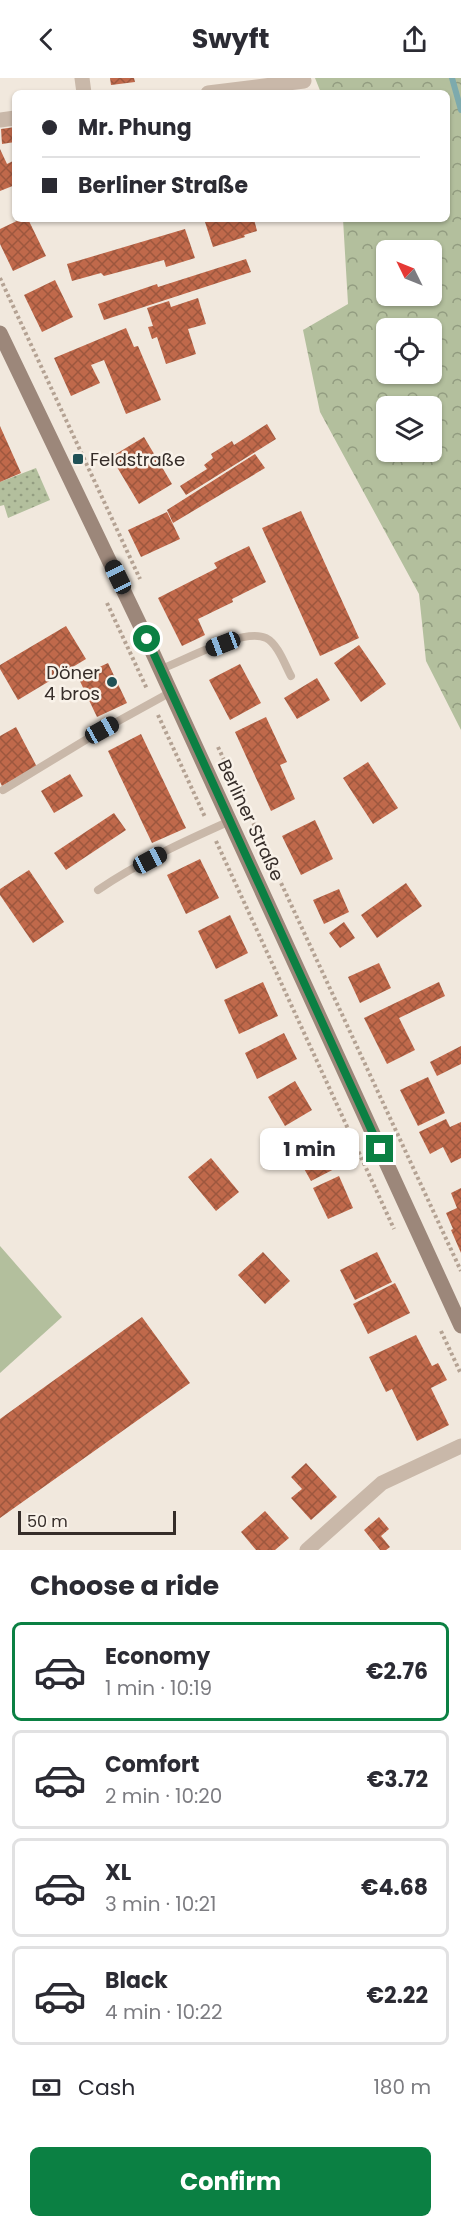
<!DOCTYPE html>
<html lang="en">
<head>
<meta charset="utf-8">
<style>
  body { margin:0; font-family:Poppins,sans-serif; background:#f7f7f7; color:#2b2b33; height:100vh; display:flex; flex-direction:column; font-size:22px; white-space:nowrap }
  * { box-sizing:border-box; margin:0 }
  p { font-size:20px; color:#7c7c81 }
  .icon { flex:none; width:33px; height:33px; fill:none; stroke:currentColor; stroke-width:2; stroke-linecap:round; stroke-linejoin:round }
  .map { position:relative; height:1472px; overflow:hidden }
  .details { display:flex; flex-direction:column; background:#fff; flex:1 }
  .details>* { flex:none }
  .top-card { position:absolute; left:12px; top:12px; width:438px; height:132px; border-radius:9px; box-shadow:0 2px 4px #0004; display:grid; align-content:center; height:132px; padding:0 30px; background:#fff }
  .needle { width:39px; rotate:313deg }
  .controls { position:absolute; left:376px; top:162px; display:grid; gap:12px }
  .controls a { display:grid; place-items:center; width:66px; height:66px; border-radius:9px; background:#fff; box-shadow:0 2px 4px #0004; font-size:30px }
  .scale { position:absolute; left:18px; bottom:15px; width:158px; box-sizing:border-box; padding-left:6px; border:3px solid #362d29; border-top:0; font-size:16px; line-height:21px; white-space:nowrap; color:#362d29; -webkit-text-stroke:4px #f9f2e9; paint-order:stroke }
  .end { position:absolute; width:27px; height:27px; margin:-14px; border:8px solid #0b8043; background:#fff; box-shadow:0 0 0 3px #fff }
  .from { border-radius:50% }
  .bubble { position:absolute; height:42px; border-radius:9px; background:#fff; box-shadow:0 2px 4px #0004; font-size:20px; font-weight:700; line-height:42px; text-align:center }
  .car { position:absolute; width:18px; height:36px; margin:-18px -9px; border-radius:8px; box-shadow:0 0 4px 2px #0007; background:linear-gradient(#222 24%,#8ab4d8 0 40%,#222 0 76%,#8ab4d8 0 86%,#222 0) }
  .top-card b { display:flex; align-items:center; gap:21px; height:57px; font-size:22px }
  .top-card b+b { border-top:2px solid #e1e1e2 }
  .top-card i { width:15px; height:15px; background:#2b2b33 }
  ul { padding:0; list-style:none }
  li { display:flex; align-items:center; gap:18px; height:99px; margin:0 12px 9px; padding:0 18px; border:3px solid #e1e1e2; border-radius:9px }
  li div { flex:1 }
  li b { display:block; font-size:22px }
  li em { font-style:normal; font-weight:700 }
  li.active { border-color:#0b8043 }
  li>.icon { width:54px; height:54px; stroke-width:1.5 }
  h2 { padding:0 30px; font-size:27px; line-height:72px }
  .pay { display:flex; align-items:center; gap:15px; height:66px; padding:0 30px; font-size:22px }
  .pay p { margin-inline-start:auto }
  .cta { display:flex; gap:12px; margin-top:auto; padding:12px 30px }
  .cta a { flex:1; height:69px; border-radius:9px; background:#0b8043; color:#fff; font-size:24px; font-weight:700; line-height:69px; text-align:center }
  header { display:flex; justify-content:space-between; align-items:center; height:78px; padding:0 30px; background:#fff; font-size:27px; font-weight:700 }
  .map>svg:first-child { display:block }
  .green { fill:url(#green-dots) }
  .forest { fill:url(#forest-crowns); fill-rule:evenodd }
  .pitch { fill:#b3bf9d }
  .lines { fill:none; stroke-linecap:round; stroke-linejoin:round }
  .stream { stroke:#7daaad; stroke-width:6 }
  .building { fill:url(#building-cross-hatch) }
  .path { stroke:#b4a293; stroke-width:4; stroke-dasharray:3 3; stroke-linecap:butt }
  .lane { stroke:#c9b8a9; stroke-width:8 }
  .street { stroke:#c9b8a9; stroke-width:15 }
  .secondary { stroke:#9c877a; stroke-width:15 }
  .route { stroke:#0b8043; stroke-width:8 }
  .poi-dot { fill:#205156; stroke:#f9f2e9; stroke-width:2 }
  .labels { text-anchor:middle; dominant-baseline:central; stroke-width:5; stroke-linejoin:round; paint-order:stroke }
  .poi-label { font-size:18px; fill:#362d29; stroke:#f9f2e9; text-anchor:start }
  .street-label { font-size:18px; fill:#362d29; stroke:#f9f2e9 }
</style>
</head>
<body>
<header><svg class="icon" aria-label="back" viewBox="0 0 24 24"><path d="M15 5l-7 7 7 7"/></svg>Swyft<svg class="icon" aria-label="share" viewBox="0 0 24 24"><path d="M12 15V3M7 8l5-5 5 5M5 13v7h14v-7"/></svg></header>
<div class="map">
<svg width="461" height="1472" viewBox="0 0 461 1472">
  <defs>
    <pattern id="green-dots" width="8" height="8" patternUnits="userSpaceOnUse" patternTransform="scale(1.5)"><rect width="8" height="8" fill="#b3bf9d"/><path d="M2 2h.1M6 6h.1" fill="none" stroke="#929c80" stroke-width="1.8" stroke-linecap="round"/></pattern>
    <pattern id="forest-crowns" width="20" height="18" patternUnits="userSpaceOnUse" patternTransform="scale(1.5)"><rect width="20" height="18" fill="#b3bf9d"/><path d="M2 6a3 3 0 1 1 6 0M12 15a3 3 0 1 1 6 0" fill="none" stroke="#929c80"/></pattern>
    <pattern id="building-cross-hatch" width="8" height="8" patternUnits="userSpaceOnUse" patternTransform="scale(1.5)"><rect width="8" height="8" fill="#c0694b"/><path d="M0 0l8 8M0 8l8-8" fill="none" stroke="#9d573e"/></pattern>
  </defs>
  <rect width="100%" height="100%" fill="#f1e8dd"/>
  <path class="green" d="M36,390L50,422L8,440L4,427L0,428V404Z"/>
  <path class="forest" d="M315,0H461V652L426,583L419,516L320,334L303,252L348,226L343,141H447V15H321ZM387,172H432V218H387ZM387,250H432V296H387ZM387,328H432V374H387Z"/>
  <path class="pitch" d="M0,1168L62,1239L0,1295Z"/>
  <g class="lines">
    <path class="stream" d="M452,0L461,32"/>
  </g>
  <path class="building" d="M110,0H134L135,4L111,7Z
    M15,49V64L2,66L1,51Z
    M0,71L7,86L15,82V107L0,113Z
    M21,141H28L46,178L13,193L0,166V151Z
    M216,141H254L257,153L244,157L245,159L213,169L205,144Z
    M185,151L195,180L166,189L164,182L104,198L101,195L72,203L67,186Z
    M246,181L251,194L104,242L98,226L157,206L158,209Z
    M55,202L73,239L42,254L24,217Z
    M198,220L206,246L188,251L196,276L166,286L157,259L152,261L148,249L153,248L147,230L169,223L171,229Z
    M126,250L134,269L138,268L161,322L126,336L104,282L91,287L100,305L71,318L54,280Z
    M267,346L276,361L186,417L180,408L207,391L204,387L213,380L211,376L232,363L234,367Z
    M0,348L21,395L0,404Z
    M144,359L172,406L139,426L111,379Z
    M255,376L265,390L173,445L167,432Z
    M301,433L359,560L320,578L262,450Z
    M167,434L180,461L141,479L128,452Z
    M249,468L266,504L232,521L233,524L198,541L205,557L182,568L158,520L217,490L214,485Z
    M66,548L86,581L18,622L0,591V587Z
    M359,567L386,606L361,624L334,585Z
    M108,585L127,625L97,639L78,599Z
    M240,586L261,625L230,642L209,602Z
    M317,600L330,622L297,641L284,620Z
    M266,639L287,684L280,687L295,721L271,733L235,654Z
    M16,649L37,689L2,708L0,704V658Z
    M141,656L186,750L152,765L108,673Z
    M368,684L398,730L373,746L343,700Z
    M70,696L83,718L54,735L41,713Z
    M114,735L126,752L66,792L54,775Z
    M315,742L333,781L301,797L282,758Z
    M200,781L219,820L186,836L167,797Z
    M29,792L64,844L33,865L0,817V811Z
    M406,805L422,828L377,860L361,837Z
    M339,811L349,834L324,846L313,822Z
    M230,837L248,875L216,891L198,853Z
    M344,844L355,860L340,870L329,855Z
    M379,885L391,910L360,925L348,899Z
    M263,904L278,938L239,956L224,922Z
    M439,904L445,918L399,940L415,972L387,986L364,940Z
    M284,955L297,981L257,1001L245,975Z
    M461,968V986L437,998L430,984Z
    M428,999L445,1035L418,1048L400,1012Z
    M295,1003L312,1032L285,1048L268,1019Z
    M446,1041L450,1049L461,1044V1080L451,1085L443,1069L430,1076L419,1054Z
    M323,1057L340,1088L311,1103L294,1073Z
    M211,1080L239,1114L216,1133L188,1099Z
    M339,1098L353,1130L328,1141L313,1110Z
    M461,1110V1175L451,1152L453,1151L446,1135L457,1130L451,1115Z
    M263,1174L290,1203L265,1226L238,1197Z
    M377,1174L392,1204L355,1222L340,1192Z
    M395,1205L410,1235L368,1256L353,1226Z
    M142,1239L190,1305L0,1440V1341Z
    M416,1257L432,1288L438,1285L447,1302L431,1310L449,1347L417,1363L392,1311L386,1314L369,1279Z
    M306,1385L337,1419L311,1442L291,1420L302,1411L291,1399Z
    M265,1433L289,1460L275,1472H256L241,1454Z
    M379,1439L389,1451L381,1458L390,1469L386,1472H380L364,1452Z"/>
  <g class="lines">
    <path class="path" d="M0,200L140,501
      M107,525L147,611
      M158,637L205,739
      M218,669L461,1193
      M216,763L394,1151
      M441,1253L461,1296"/>
    <path class="lane" d="M161,591C184,583 243,549 266,560C278,566 285,587 291,598
      M3,712L102,652L171,614
      M98,812C139,784 185,763 230,743"/>
    <path class="street" d="M82,0L84,15
      M208,15L304,3
      M0,42L15,40
      M307,1472L382,1405L461,1368"/>
    <path class="secondary" d="M0,255L140,547L461,1248"/>
  </g>
  <g class="lines">
    <path class="route" d="M147,561L380,1071"/>
  </g>
  <g class="poi-dot">
    <rect x="72" y="375" width="12" height="12" rx="3"/>
    <circle cx="112" cy="604" r="6"/>
  </g>
  <g class="labels">
    <g class="poi-label">
      <text x="90" y="381">Feldstraße</text>
      <text x="100" y="594" text-anchor="end">Döner<tspan x="100" dy="21">4 bros</tspan></text>
    </g>
    <g class="street-label">
      <text transform="translate(251 742) rotate(65)">Berliner Straße</text>
    </g>
  </g>
</svg>
<div class="controls">
<a><svg class="needle" viewBox="-14 -14 28 28"><path d="M0-13l5 13h-10z" fill="#e53935"/><path d="M0 13l5-13h-10z" fill="#7c7c81"/></svg></a>
<a><svg class="icon" aria-label="locate" viewBox="0 0 24 24"><circle cx="12" cy="12" r="6"/><path d="M12 2v4M12 18v4M2 12h4M18 12h4"/></svg></a>
<a><svg class="icon" aria-label="layers" viewBox="0 0 24 24"><path d="M12 4l9 5-9 5-9-5zM3 14l9 5 9-5"/></svg></a>
</div>
<div class="scale">50 m</div>
<i class="end from" style="left:147px;top:561px"></i>
<i class="end" style="left:380px;top:1071px"></i>
<div class="bubble" style="left:260px;top:1050px;width:99px">1 min</div>
<i class="car" style="left:118px;top:499px;rotate:334deg"></i>
<i class="car" style="left:223px;top:566px;rotate:249deg"></i>
<i class="car" style="left:102px;top:652px;rotate:61deg"></i>
<i class="car" style="left:150px;top:782px;rotate:62deg"></i>
<div class="top-card">
<b><i class="from"></i>Mr. Phung</b>
<b><i></i>Berliner Straße</b>
</div>
</div>
<section class="details">
<h2>Choose a ride</h2>
<ul>
<li class="active"><svg class="icon" aria-label="car" viewBox="0 0 24 24"><path d="M5 17H2v-5l4-1 3-4h7l3 4 3 1v5h-3M9 17h6M6 11h13"/><circle cx="7" cy="17" r="2"/><circle cx="17" cy="17" r="2"/></svg><div><b>Economy</b><p>1 min · 10:19</p></div><em>€2.76</em></li>
<li><svg class="icon" aria-label="car" viewBox="0 0 24 24"><path d="M5 17H2v-5l4-1 3-4h7l3 4 3 1v5h-3M9 17h6M6 11h13"/><circle cx="7" cy="17" r="2"/><circle cx="17" cy="17" r="2"/></svg><div><b>Comfort</b><p>2 min · 10:20</p></div><em>€3.72</em></li>
<li><svg class="icon" aria-label="car" viewBox="0 0 24 24"><path d="M5 17H2v-5l4-1 3-4h7l3 4 3 1v5h-3M9 17h6M6 11h13"/><circle cx="7" cy="17" r="2"/><circle cx="17" cy="17" r="2"/></svg><div><b>XL</b><p>3 min · 10:21</p></div><em>€4.68</em></li>
<li><svg class="icon" aria-label="car" viewBox="0 0 24 24"><path d="M5 17H2v-5l4-1 3-4h7l3 4 3 1v5h-3M9 17h6M6 11h13"/><circle cx="7" cy="17" r="2"/><circle cx="17" cy="17" r="2"/></svg><div><b>Black</b><p>4 min · 10:22</p></div><em>€2.22</em></li>
</ul>
<div class="pay"><svg class="icon" aria-label="cash" viewBox="0 0 24 24"><path d="M3 7h18v10H3z"/><circle cx="12" cy="12" r="2"/></svg>Cash<p>180 m</p></div>
<div class="cta"><a>Confirm</a></div>
</section>
</body>
</html>
